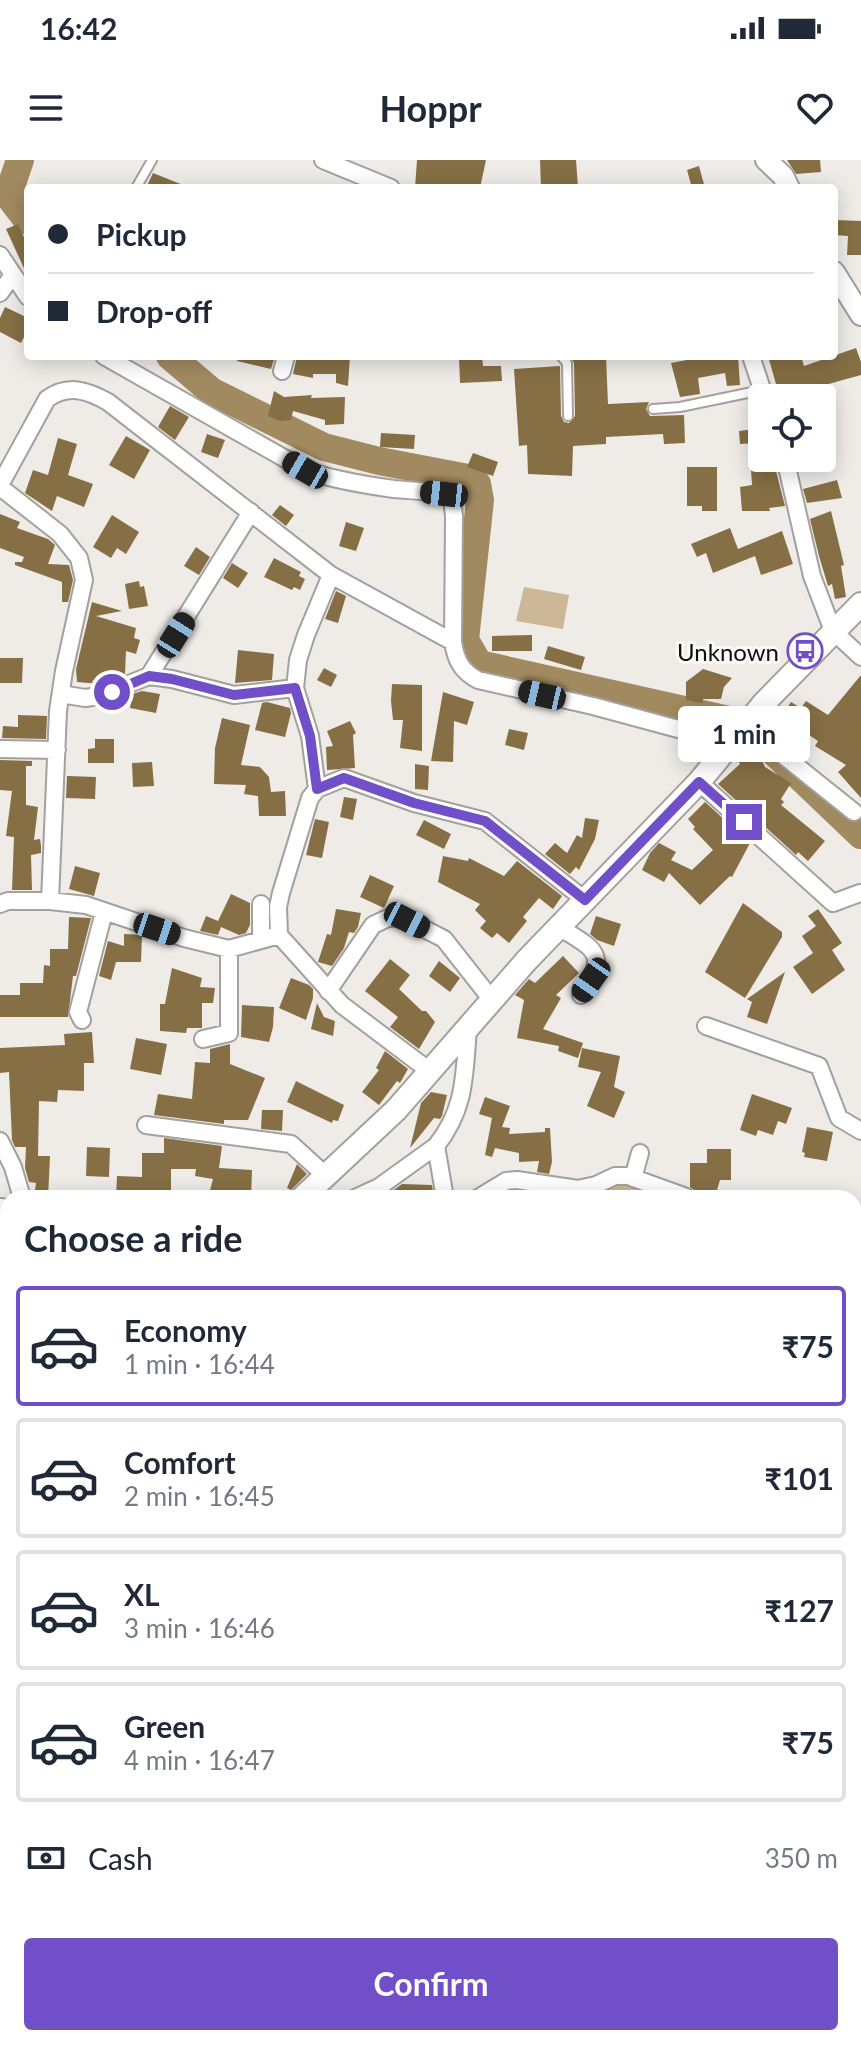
<!DOCTYPE html>
<html lang="en">
<head>
<meta charset="utf-8">
<style>
  body { margin:0; font-family:Lato,sans-serif; background:#f6f6f7; color:#1f2937; height:100vh; display:flex; flex-direction:column; font-size:30px; white-space:nowrap }
  * { box-sizing:border-box; margin:0 }
  p { font-size:26px; color:#747a83 }
  .icon { flex:none; width:44px; height:44px; fill:none; stroke:currentColor; stroke-width:2; stroke-linecap:round; stroke-linejoin:round }
  .map { position:relative; flex:1; overflow:hidden }
  .sheet { position:absolute; left:0px; top:1030px; width:862px; height:856px; display:flex; flex-direction:column; background:#fff; border-radius:24px 24px 0 0; box-shadow:0 4px 20px #0003 }
  .sheet>* { flex:none }
  .banner { position:absolute; left:24px; top:24px; width:814px; height:176px; border-radius:8px; box-shadow:0 4px 20px #0003; display:grid; align-content:center; height:176px; padding:0 24px; background:#fff }
  .fabs { position:absolute; left:748px; top:224px; display:grid; gap:16px }
  .fabs a { display:grid; place-items:center; width:88px; height:88px; border-radius:8px; background:#fff; box-shadow:0 4px 20px #0003; font-size:40px }
  .end { position:absolute; width:36px; height:36px; margin:-18px; border:10px solid #704fc9; background:#fff; box-shadow:0 0 0 4px #fff }
  .from { border-radius:50% }
  .bubble { position:absolute; height:56px; border-radius:8px; background:#fff; box-shadow:0 4px 20px #0003; font-size:26px; font-weight:700; line-height:56px; text-align:center }
  .car { position:absolute; width:24px; height:48px; margin:-24px -12px; border-radius:10px; box-shadow:0 0 6px 2px #0007; background:linear-gradient(#222 24%,#8ab4d8 0 40%,#222 0 76%,#8ab4d8 0 86%,#222 0) }
  .banner b { display:flex; align-items:center; gap:28px; height:76px; font-size:30px }
  .banner b+b { border-top:2px solid #e0e1e3 }
  .banner i { width:20px; height:20px; background:#1f2937 }
  ul { padding:0; list-style:none }
  li { display:flex; align-items:center; gap:24px; height:120px; margin:0 16px 12px; padding:0 8px; border:4px solid #e0e1e3; border-radius:8px }
  li div { flex:1 }
  li b { display:block; font-size:30px }
  li em { font-style:normal; font-weight:700 }
  li.current { border-color:#704fc9 }
  li>.icon { width:72px; height:72px; stroke-width:1.5 }
  h2 { padding:0 24px; font-size:36px; line-height:96px }
  .pay { display:flex; align-items:center; gap:20px; height:88px; padding:0 24px; font-size:30px }
  .pay p { margin-inline-start:auto }
  .action { display:flex; gap:16px; margin-top:auto; padding:16px 24px }
  .action a { flex:1; height:92px; border-radius:8px; background:#704fc9; color:#fff; font-size:32px; font-weight:700; line-height:92px; text-align:center }
  .status { display:flex; justify-content:space-between; align-items:center; height:56px; padding:0 40px; background:#fff; direction:ltr }
  .status svg { height:22px; fill:currentColor }
  header { display:flex; justify-content:space-between; align-items:center; height:104px; padding:0 24px; background:#fff; font-size:36px; font-weight:700 }
  .map>svg:first-child { display:block }
  .green { fill:#ccb896 }
  .lines { fill:none; stroke-linecap:round; stroke-linejoin:round }
  .river { stroke:#a28a60; stroke-width:28 }
  .building { fill:#866f45 }
  .service-casing { stroke:#a3a09d; stroke-width:12 }
  .minor-casing { stroke:#a3a09d; stroke-width:20 }
  .tertiary-casing { stroke:#a3a09d; stroke-width:24 }
  .secondary-casing { stroke:#a3a09d; stroke-width:26 }
  .service { stroke:#fff; stroke-width:8 }
  .minor { stroke:#fff; stroke-width:16 }
  .tertiary { stroke:#fff; stroke-width:20 }
  .secondary { stroke:#fff; stroke-width:22 }
  .route { stroke:#704fc9; stroke-width:10 }
  .labels { text-anchor:middle; dominant-baseline:central; stroke-width:6; stroke-linejoin:round; paint-order:stroke }
  .poi-label { font-size:24px; fill:#100f0e; stroke:#fcfaf6; text-anchor:end }
</style>
</head>
<body>
<div class="status"><b>16:42</b><svg viewBox="0 0 49 12"><path d="M0 12V9h3v3zM5 12V6h3v6zM10 12V3h3v9zM15 12V0h3v12zM26 1h20v11H26zM47 4h2v5h-2z"/></svg></div>
<header><svg class="icon" aria-label="menu" viewBox="0 0 24 24"><path d="M4 6h16M4 12h16M4 18h16"/></svg>Hoppr<svg class="icon" aria-label="heart" viewBox="0 0 24 24"><path d="M12 20l-8-8c-3-5 5-10 8-4 3-6 11-1 8 4z"/></svg></header>
<div class="map">
<svg width="861" height="1886" viewBox="0 0 861 1886">
  <rect width="100%" height="100%" fill="#efece8"/>
  <path class="green" d="M524,427L569,435L563,469L516,461Z
    M614,1018L679,1031L698,1038H603L602,1033Z"/>
  <g class="lines">
    <path class="river" d="M20,0L8,35L28,61
      M170,196L211,231L324,287L379,301L468,318L477,324L480,340L465,480L479,504L733,561L774,592L861,675"/>
  </g>
  <path class="building" d="M417,0H486L480,28H415Z
    M540,0H576L578,28H541Z
    M787,0H820L821,12L796,14Z
    M699,6L705,28H692L687,10Z
    M153,13L188,27V28H146Z
    M834,60L861,61V95H847L848,76L834,75Z
    M18,64L28,86V117L6,69Z
    M5,147L28,158V169L21,183L0,172V158Z
    M856,188L861,202V215L814,228L815,238H780L768,196H801L804,206Z
    M238,196H275L271,209L237,201Z
    M297,196H350L348,226L336,223V214H313V218L293,214Z
    M459,196H482L483,206H501L502,221L460,223Z
    M570,196H606L608,244L649,242L646,249L650,256L684,255L685,283L664,284L663,274L606,277V284L573,286L572,316L528,314L527,285L519,286L514,209L560,206L561,256L564,262L569,263L575,256L574,203Z
    M708,196H738L740,225L727,226L725,213L698,218L700,234L680,237L671,203Z
    M274,231L284,237L312,235L311,238L345,237L344,264L325,265V260L293,251L291,260L280,261L268,256Z
    M170,246L189,257L175,280L158,267Z
    M756,269L757,283L740,284L739,271Z
    M381,273L415,275L414,289L380,287Z
    M207,274L225,280L218,298L201,292Z
    M126,276L150,290L134,319L109,305Z
    M58,278L77,284L68,315L93,324L84,347L57,336L52,351L25,333L33,310L48,315Z
    M473,293L498,302L493,316L467,307Z
    M687,307H717V351H702V346H687Z
    M775,307L785,346L769,348L770,351H742L740,327L752,325L751,310Z
    M837,320L842,338L807,343L803,329Z
    M280,345L294,355L286,366L272,355Z
    M831,351L844,405L841,406L846,437L835,439L832,424L828,426L819,396L810,359Z
    M0,354L20,362L17,368L48,379L55,385L48,404L69,405L73,420L68,442H62V422L15,405V402H22L24,397L0,388Z
    M112,355L139,372L126,394L117,388L111,398L93,387Z
    M346,362L364,368L356,391L339,386Z
    M730,368L738,389L782,371L793,404L761,415L755,396L713,413L706,393L697,397L691,384Z
    M196,387L210,397L199,415L184,406Z
    M274,398L301,412L299,416L305,419L300,430L294,427L292,430L264,417Z
    M232,403L248,413L238,428L223,418Z
    M139,421L140,427L144,426L148,446L129,449L125,424Z
    M336,431L346,436L338,463L325,459Z
    M92,442L122,451L96,456L136,468L134,478L140,480L136,494L126,491L125,514L100,524L77,522L76,509Z
    M532,475V491H492V476Z
    M548,486L585,497L581,510L544,499Z
    M238,490L274,494L272,520L235,523Z
    M0,498H23L22,523H0Z
    M324,508L337,515L331,527L317,520Z
    M703,509L732,518L724,527L721,539H703L702,543L686,540V522Z
    M861,515V638L838,612L846,605L815,586L818,581L797,567L789,579L785,576L783,554L791,542L801,548L806,541L828,555Z
    M392,524L422,525V591L400,588L403,560H393L391,541Z
    M142,531L160,534L156,553L130,548L132,534Z
    M443,532L474,542L467,565L454,561L453,602L431,601Z
    M267,542L290,548L291,553L285,577L255,570L262,543Z
    M18,555L47,556L46,579L2,578L3,566L18,567Z
    M222,558L250,565L241,605L260,607L269,617L271,632L285,631L286,656H259L258,636L244,634L246,625L214,624L215,588Z
    M350,561L356,573L353,575L355,608L327,610L326,587L333,586L327,571Z
    M509,569L528,573L524,590L505,585Z
    M95,579H114V603H88V589L95,588Z
    M752,580L765,607L791,623L781,639L784,642L781,645L825,681L808,701L798,692L796,695L718,624L740,604L737,598Z
    M0,600L32,601V606H26V645L38,647L34,680L40,679L41,686V693L31,695L32,730H12L14,677L6,676L12,631L0,630Z
    M152,602L154,626L133,627L132,603Z
    M415,604L429,606L428,630L415,629Z
    M67,616L96,617L95,639L66,638Z
    M344,637L357,639L353,660L340,657Z
    M705,642L750,683L732,717L730,716L700,745L669,713L664,722L642,710L650,693L659,683L676,692L671,700L692,710L713,690L693,669L695,667L688,659Z
    M585,658L599,660L595,679L579,710L576,707L570,714L545,694L555,683L567,693L577,675L582,678Z
    M315,659L329,662L322,698L306,695Z
    M424,660L451,674L444,689L416,675Z
    M443,696L468,701L469,698L504,716L517,701L562,736L553,749L539,738L523,757L527,761L509,783L497,773L492,778L480,768L486,761L475,750L480,744L438,722Z
    M75,706L100,713L94,736L69,729Z
    M370,715L394,726L384,748L360,737Z
    M231,734L250,743V765L246,773L239,775L221,767L218,775L200,771L206,756L218,761Z
    M743,743L782,772V777L745,838L705,812Z
    M336,749L361,753L358,767L354,773L349,772L344,788L332,806L318,802L327,774L331,775Z
    M818,749L842,783L832,790L845,810L812,834L793,807L813,793L802,776L816,766L808,756Z
    M596,756L621,764L614,786L597,780L590,774Z
    M69,757L91,758L76,816H73L68,857H0V835H20V823H43L44,805L50,806V789H68Z
    M124,774L142,775L141,802H116L111,820L99,816L108,781L124,786Z
    M563,796L579,813L556,835L561,838L543,869L583,883L578,898L558,891L559,886L517,878L524,840L515,835L529,819L535,823Z
    M390,799L410,815L399,829L422,851H426L435,862L419,889L390,867L398,857L365,831Z
    M439,801L460,818L450,832L429,816Z
    M172,808L202,818L200,827L215,828L213,843H202V868H187L186,873L160,871V844H165Z
    M785,812L767,864L747,857L752,842L747,839Z
    M291,818L309,825L313,829V838L306,860L279,848Z
    M317,843L324,857L335,861L333,876L311,869Z
    M242,845L274,847L273,867L269,882L241,877Z
    M92,872L94,903H84V931L58,930L57,942L39,941L38,996H50L48,1038H34L36,1023L29,1022L25,1008L26,987H15L12,980L9,912L0,913V888L65,885L64,874Z
    M136,878L167,884L161,915L130,909Z
    M230,884V904L265,918L248,960H224V964L154,955L158,934L192,939L195,902L210,903V889Z
    M582,888L620,896L614,927L625,932L614,958L587,946L601,912L578,907Z
    M385,891L408,909L400,923L397,921L379,945L362,932L379,910L376,908Z
    M296,921L344,945L338,961L333,960L332,963L287,942Z
    M431,932L447,935L442,956L440,959L434,958L410,988L421,943Z
    M752,934L792,948L786,964L778,961L773,975L758,970L756,976L740,970Z
    M485,937L510,946L502,967L510,968L509,974L545,972V968H550L552,1002L549,1014L537,1012L539,1001L519,1002V993L495,988L492,997L485,995L492,958L479,954Z
    M262,950H283L282,971L261,969Z
    M807,967L833,972L827,1001L804,997L805,993L802,992Z
    M164,978L222,986L219,1008L252,1010L251,1038H208L213,1019L195,1016L196,1009H171V1038L116,1036L117,1016L142,1017V993H164Z
    M87,987L110,988L109,1017L86,1016Z
    M707,989H731V1020H720L715,1037L698,1033L690,1027V1003H707Z
    M297,1004L307,1014L291,1030L287,1028Z
    M402,1024L432,1025L434,1038H387V1035Z"/>
  <g class="lines">
    <defs>
      <path id="service" d="M136,28L152,0
        M561,196L567,203L568,256
        M653,249L680,247L762,230
        M182,1886L184,1878"/>
      <path id="minor" d="M323,0L391,28
        M0,95L28,137
        M0,133L12,116
        M104,196L305,310C333,320 365,325 394,329C413,331 435,330 452,338L454,356L453,482C456,500 461,511 478,520L593,546L730,583
        M751,196L765,238
        M282,211L286,196
        M785,298L812,416L833,471L861,497
        M0,325L47,239C68,224 87,230 108,242L331,415
        M0,327L60,374L79,398L84,420L64,511L58,551L50,741
        M149,516L251,352
        M61,534L85,538L99,536L149,516L172,519L234,535L295,528
        M764,543L773,557V578L784,596L854,652
        M0,589L57,590
        M699,622L833,743L860,733
        M317,629L310,576L295,528L298,500L306,475L331,415L453,482
        M0,744L8,741H50L86,745L184,778L229,789L279,775L342,845L431,912
        M261,744V780
        M559,767C594,789 610,793 581,835
        M279,775L278,747L281,733L310,638L317,629L344,618L414,643L485,661L585,740
        M328,831L373,765L390,757L407,760L444,779L492,840
        M82,860L78,852L104,752
        M706,866L819,906L839,958L861,971
        M203,879L229,873V789
        M146,965L291,984L326,1016
        M0,981L13,1007L22,1038
        M633,1018L640,993
        M355,1038L379,1027L436,986
        M445,1038L436,986C466,948 464,916 468,869
        M478,1038L506,1021L517,1020L578,1029L596,1025L615,1016H628L689,1038
        M0,1047L8,1048
        M854,1107L861,1108
        M854,1216L861,1193
        M854,1456L861,1460
        M0,1510L8,1509
        M854,1526L861,1527
        M0,1628L8,1630
        M0,1704L8,1701
        M854,1739L861,1737
        M282,1878L285,1886
        M436,1878L437,1886
        M654,1878V1886"/>
      <path id="tertiary" d="M766,0L783,16L789,28
        M834,112L861,155
        M854,1329L861,1321
        M0,1390L8,1388"/>
      <path id="secondary" d="M302,1038L396,950L527,800L699,622L764,543L861,444
        M0,1302L8,1297"/>
    </defs>
    <use href="#service" class="service-casing"/>
    <use href="#minor" class="minor-casing"/>
    <use href="#tertiary" class="tertiary-casing"/>
    <use href="#secondary" class="secondary-casing"/>
    <use href="#service" class="service"/>
    <use href="#minor" class="minor"/>
    <use href="#tertiary" class="tertiary"/>
    <use href="#secondary" class="secondary"/>
  </g>
  <g class="lines">
    <path class="route" d="M112,532L149,516L172,519L234,535L295,528L310,576L317,629L344,618L414,643L485,661L585,740L699,622L744,662"/>
  </g>
  <defs>
    <symbol id="bus-ring" viewBox="-11 -11 22 22"><circle r="9.5" fill="#fcfaf6" stroke="#704fc9" stroke-width="1.5"/><path d="M-5-6H5V4H4V6H2V4H-2V6H-4V4H-5ZM-3.5-4V0h7V-4ZM-3.5 1.2v1.5H-2V1.2ZM2 1.2v1.5H3.5V1.2Z" fill="#704fc9"/></symbol>
  </defs>
  <g fill-rule="evenodd">
    <use href="#bus-ring" x="785" y="471" width="40" height="40"/>
  </g>
  <g class="labels">
    <g class="poi-label">
      <text x="779" y="491">Unknown</text>
    </g>
  </g>
</svg>
<div class="fabs">
<a><svg class="icon" aria-label="locate" viewBox="0 0 24 24"><circle cx="12" cy="12" r="6"/><path d="M12 2v4M12 18v4M2 12h4M18 12h4"/></svg></a>
</div>
<i class="end from" style="left:112px;top:532px"></i>
<i class="end" style="left:744px;top:662px"></i>
<div class="bubble" style="left:678px;top:546px;width:132px">1 min</div>
<i class="car" style="left:305px;top:310px;rotate:300deg"></i>
<i class="car" style="left:444px;top:334px;rotate:276deg"></i>
<i class="car" style="left:176px;top:475px;rotate:32deg"></i>
<i class="car" style="left:542px;top:535px;rotate:283deg"></i>
<i class="car" style="left:407px;top:760px;rotate:117deg"></i>
<i class="car" style="left:157px;top:769px;rotate:108deg"></i>
<i class="car" style="left:591px;top:820px;rotate:215deg"></i>
<div class="banner">
<b><i class="from"></i>Pickup</b>
<b><i></i>Drop-off</b>
</div>
<section class="sheet">
<h2>Choose a ride</h2>
<ul>
<li class="current"><svg class="icon" aria-label="car" viewBox="0 0 24 24"><path d="M5 17H2v-5l4-1 3-4h7l3 4 3 1v5h-3M9 17h6M6 11h13"/><circle cx="7" cy="17" r="2"/><circle cx="17" cy="17" r="2"/></svg><div><b>Economy</b><p>1 min · 16:44</p></div><em>₹75</em></li>
<li><svg class="icon" aria-label="car" viewBox="0 0 24 24"><path d="M5 17H2v-5l4-1 3-4h7l3 4 3 1v5h-3M9 17h6M6 11h13"/><circle cx="7" cy="17" r="2"/><circle cx="17" cy="17" r="2"/></svg><div><b>Comfort</b><p>2 min · 16:45</p></div><em>₹101</em></li>
<li><svg class="icon" aria-label="car" viewBox="0 0 24 24"><path d="M5 17H2v-5l4-1 3-4h7l3 4 3 1v5h-3M9 17h6M6 11h13"/><circle cx="7" cy="17" r="2"/><circle cx="17" cy="17" r="2"/></svg><div><b>XL</b><p>3 min · 16:46</p></div><em>₹127</em></li>
<li><svg class="icon" aria-label="car" viewBox="0 0 24 24"><path d="M5 17H2v-5l4-1 3-4h7l3 4 3 1v5h-3M9 17h6M6 11h13"/><circle cx="7" cy="17" r="2"/><circle cx="17" cy="17" r="2"/></svg><div><b>Green</b><p>4 min · 16:47</p></div><em>₹75</em></li>
</ul>
<div class="pay"><svg class="icon" aria-label="cash" viewBox="0 0 24 24"><path d="M3 7h18v10H3z"/><circle cx="12" cy="12" r="2"/></svg>Cash<p>350 m</p></div>
<div class="action"><a>Confirm</a></div>
</section>
</div>
</body>
</html>
